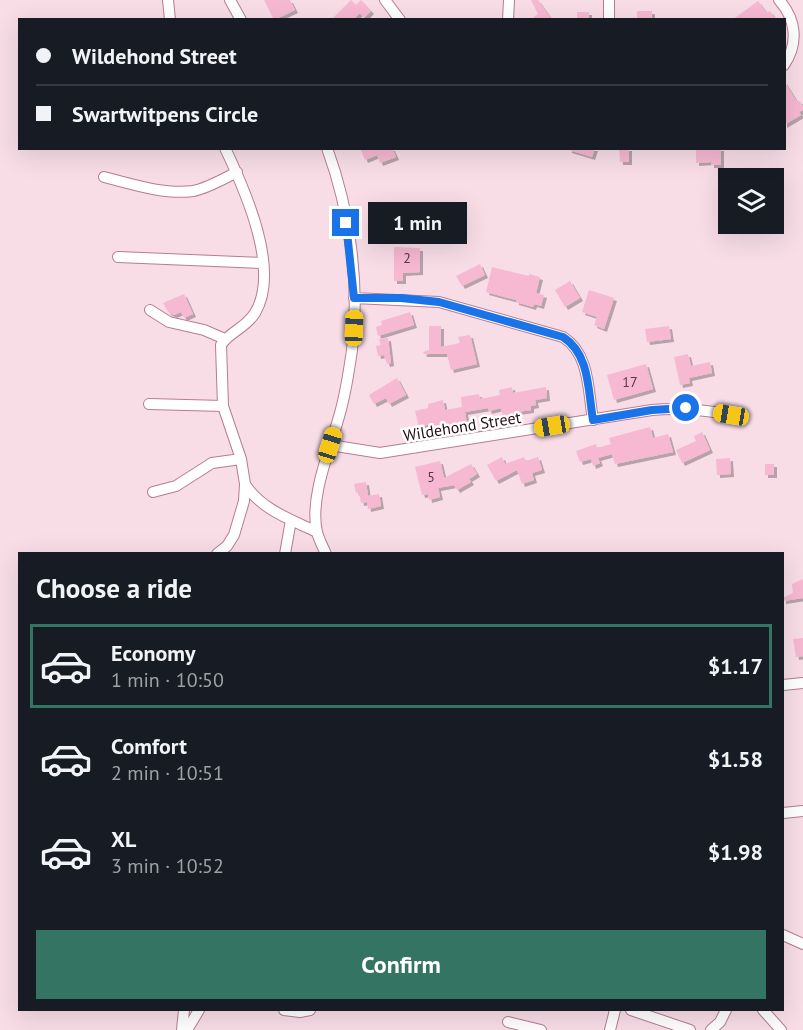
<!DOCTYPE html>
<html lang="en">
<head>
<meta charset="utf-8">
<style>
  body { margin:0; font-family:"PT Sans",sans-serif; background:#242831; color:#f1f3f6; height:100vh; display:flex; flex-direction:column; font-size:22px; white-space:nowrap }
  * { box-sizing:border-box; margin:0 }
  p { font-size:20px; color:#9ea1a6 }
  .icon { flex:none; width:33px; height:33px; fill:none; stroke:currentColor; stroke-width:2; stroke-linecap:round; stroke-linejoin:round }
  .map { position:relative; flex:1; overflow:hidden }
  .panel { position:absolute; left:18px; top:552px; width:766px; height:459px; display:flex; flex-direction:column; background:#171b24; border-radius:0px; box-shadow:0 6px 24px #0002 }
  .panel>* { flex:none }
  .hud { position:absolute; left:18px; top:18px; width:768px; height:132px; border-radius:0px; box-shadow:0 6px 24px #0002; display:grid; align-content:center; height:132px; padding:0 18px; background:#171b24 }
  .tools { position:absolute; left:718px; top:168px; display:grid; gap:12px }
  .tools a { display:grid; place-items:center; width:66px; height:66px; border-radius:0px; background:#171b24; box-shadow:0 6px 24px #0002; font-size:30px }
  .end { position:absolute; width:27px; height:27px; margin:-14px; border:8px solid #1a73e8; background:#fff; box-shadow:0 0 0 3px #fff }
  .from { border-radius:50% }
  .bubble { position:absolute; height:42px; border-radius:0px; background:#171b24; box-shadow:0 6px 24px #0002; font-size:20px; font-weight:700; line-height:42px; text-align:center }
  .car { position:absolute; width:18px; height:36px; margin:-18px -9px; border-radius:8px; box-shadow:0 0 4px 2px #0007; background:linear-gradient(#f5c518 24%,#345 0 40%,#f5c518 0 76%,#345 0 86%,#f5c518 0) }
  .hud b { display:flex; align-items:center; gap:21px; height:57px; font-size:22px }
  .hud b+b { border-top:2px solid #363941 }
  .hud i { width:15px; height:15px; background:#f1f3f6 }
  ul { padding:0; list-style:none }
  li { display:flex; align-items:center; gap:18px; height:84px; margin:0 12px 9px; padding:0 6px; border:3px solid transparent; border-radius:0px }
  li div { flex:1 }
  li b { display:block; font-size:22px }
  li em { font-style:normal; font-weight:700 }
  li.active { border-color:#347462 }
  li>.icon { width:54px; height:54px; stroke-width:1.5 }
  h2 { padding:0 18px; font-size:27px; line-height:72px }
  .action { display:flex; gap:12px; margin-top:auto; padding:12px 18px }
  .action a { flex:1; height:69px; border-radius:0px; background:#347462; color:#fff; font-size:24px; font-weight:700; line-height:69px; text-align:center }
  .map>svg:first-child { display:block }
  .building { fill:#f7b8d2; filter:url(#shadow) }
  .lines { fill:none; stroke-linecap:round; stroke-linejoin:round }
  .minor-casing { stroke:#b77c95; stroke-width:12 }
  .minor { stroke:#fff; stroke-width:10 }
  .route { stroke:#1a73e8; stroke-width:8 }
  .labels { text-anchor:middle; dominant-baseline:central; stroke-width:5; stroke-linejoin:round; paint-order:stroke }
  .number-label { font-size:14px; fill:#573846 }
  .street-label { font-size:16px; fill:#220d17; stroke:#fff }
</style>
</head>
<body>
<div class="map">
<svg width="803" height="1030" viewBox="0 0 803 1030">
  <defs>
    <filter id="shadow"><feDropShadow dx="3" dy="3" stdDeviation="0" flood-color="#0004"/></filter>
  </defs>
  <rect width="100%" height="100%" fill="#f8dde7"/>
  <path class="building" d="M264,0H290L295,10L274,20Z
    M351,0L356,5L361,0L371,11L364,18L360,13L353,20H331Z
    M531,0H538L552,20H530L538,14Z
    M758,1L767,13L770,11L776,20H732Z
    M637,11H652V20H637Z
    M577,12H589V20H577Z
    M784,81L797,102L800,101L803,107V110L799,112L801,115L784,125Z
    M360,148H392L396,157L380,163L377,155L365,160Z
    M569,148H595L592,157L569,150Z
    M619,148H629V162H620Z
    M696,148H721V165H711V162L696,163Z
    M394,247L420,248V272L403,273V281H394Z
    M480,264L485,275L462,286L456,276Z
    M492,267L529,276V274L540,277L536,293L544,295L541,306L534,304L533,307L516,302V300L486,292Z
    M570,281L580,298L565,307L555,290Z
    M589,290L614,298L604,329L594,325L597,317L582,312Z
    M184,294L193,314L184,318L181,312L174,315L168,312L163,303Z
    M410,312L414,325L378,336L376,327L382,325L381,321Z
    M429,326H441V347L460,343L458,337L470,335L477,364L451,370L447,354H424L423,352L429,350Z
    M669,326L671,339L647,342L645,329Z
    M388,338L391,363L387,364L384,355L378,356L376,346L381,345L379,339Z
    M688,354L691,366L710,362L712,373L689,378L690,383L680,385L674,357Z
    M646,364L653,389L614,400L607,375Z
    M397,378L406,395L389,404L386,398L374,404L369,395Z
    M512,387L513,393L546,387L547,398L535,400L536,405L531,406V410L517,412V415L503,418L501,408L489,411L488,408L465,412L467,424L457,425V423L432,428L431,424L419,427L415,411L428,408V404L443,400L445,410L462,407L461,397L479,394L480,399L500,395L499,390Z
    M650,427L653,438L668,434L673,452L615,464L612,454L598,458L600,463L593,466L591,459L580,462L576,451L596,444L597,448L611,444L609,438Z
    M702,432L710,450L682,463L676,450L696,441L694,436Z
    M502,457L505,464L524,457L526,461L538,457L542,470L532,473L534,480L522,484L517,470L496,481L487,465Z
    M730,458L731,474L717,475L716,459Z
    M440,461L444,478L471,464L477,474L469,479L471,482L457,490L454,485L438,488L440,497L429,500L428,494L422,495L415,467Z
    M765,464H774V475H765Z
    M366,482L368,496L379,494L381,506L368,509L367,502L361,503L359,492L356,493L354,484Z
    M803,579V598L783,601V598L793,593L792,584Z
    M803,638V656L796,657L793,639Z"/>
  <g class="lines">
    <defs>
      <path id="minor" d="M168,0L170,20
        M230,0L241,20
        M385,0L400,20
        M779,0C796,19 799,43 784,65
        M508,20L509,0
        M609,20V0
        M104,177C131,184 165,195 193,191C208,188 223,179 237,172
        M118,257L263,263
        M354,298L439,302L563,337C590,354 588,391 593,420
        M150,310L169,322L204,330L225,339
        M149,404L223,406
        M330,445L380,453L652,410C683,407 711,411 741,416
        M245,484C260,509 292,520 317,532
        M153,492L176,486L212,463L241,459
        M217,554L227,546L234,535L244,501L245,484L241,459L223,406L221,345C230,331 245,329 255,313C281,270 245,190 225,148
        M285,554L291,520
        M326,554C323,547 319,540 317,532C309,497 331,447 340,413C346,392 349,371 352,350C360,284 350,211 327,148
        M783,685L803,683
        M783,813L803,811
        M783,935L803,944
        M284,1010L300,1012L310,1010
        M631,1010L690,1030
        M763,1010L781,1030
        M508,1022L541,1030
        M182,1030L184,1010
        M187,1030L199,1010
        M610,1030L615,1010
        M711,1030L720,1022L726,1010"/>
    </defs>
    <use href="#minor" class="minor-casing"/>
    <use href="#minor" class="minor"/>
  </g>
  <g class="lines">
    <path class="route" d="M346,223L354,298H401L439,302L563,337C590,354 588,391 593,420L652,410L686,408"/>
  </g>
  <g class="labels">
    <g class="number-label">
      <text x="407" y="258">2</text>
      <text x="630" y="382">17</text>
      <text x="431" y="477">5</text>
    </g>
    <g class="street-label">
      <text transform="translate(462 426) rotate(-9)">Wildehond Street</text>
    </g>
  </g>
</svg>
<div class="tools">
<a><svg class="icon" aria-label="layers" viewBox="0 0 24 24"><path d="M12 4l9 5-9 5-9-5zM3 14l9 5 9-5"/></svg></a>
</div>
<i class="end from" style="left:686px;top:408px"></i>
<i class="end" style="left:346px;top:223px"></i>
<div class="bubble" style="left:368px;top:202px;width:99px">1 min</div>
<i class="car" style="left:354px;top:328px;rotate:2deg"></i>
<i class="car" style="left:731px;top:415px;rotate:280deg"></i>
<i class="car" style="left:552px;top:426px;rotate:261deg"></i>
<i class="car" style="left:330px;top:445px;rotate:17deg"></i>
<div class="hud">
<b><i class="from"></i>Wildehond Street</b>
<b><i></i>Swartwitpens Circle</b>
</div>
<section class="panel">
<h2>Choose a ride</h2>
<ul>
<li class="active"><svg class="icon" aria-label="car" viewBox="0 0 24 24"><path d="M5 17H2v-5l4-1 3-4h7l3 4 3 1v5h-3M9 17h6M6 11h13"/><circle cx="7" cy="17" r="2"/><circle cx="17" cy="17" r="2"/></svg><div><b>Economy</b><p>1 min · 10:50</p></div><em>$1.17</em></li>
<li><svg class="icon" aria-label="car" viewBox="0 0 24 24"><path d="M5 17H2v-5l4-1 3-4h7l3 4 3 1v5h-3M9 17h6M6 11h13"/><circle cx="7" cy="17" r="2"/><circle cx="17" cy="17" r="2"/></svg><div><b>Comfort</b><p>2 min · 10:51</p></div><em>$1.58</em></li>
<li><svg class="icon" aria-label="car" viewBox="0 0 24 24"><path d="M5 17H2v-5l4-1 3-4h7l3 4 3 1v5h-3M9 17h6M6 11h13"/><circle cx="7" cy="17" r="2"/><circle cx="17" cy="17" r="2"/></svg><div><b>XL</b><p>3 min · 10:52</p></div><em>$1.98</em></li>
</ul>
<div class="action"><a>Confirm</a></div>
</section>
</div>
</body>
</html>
